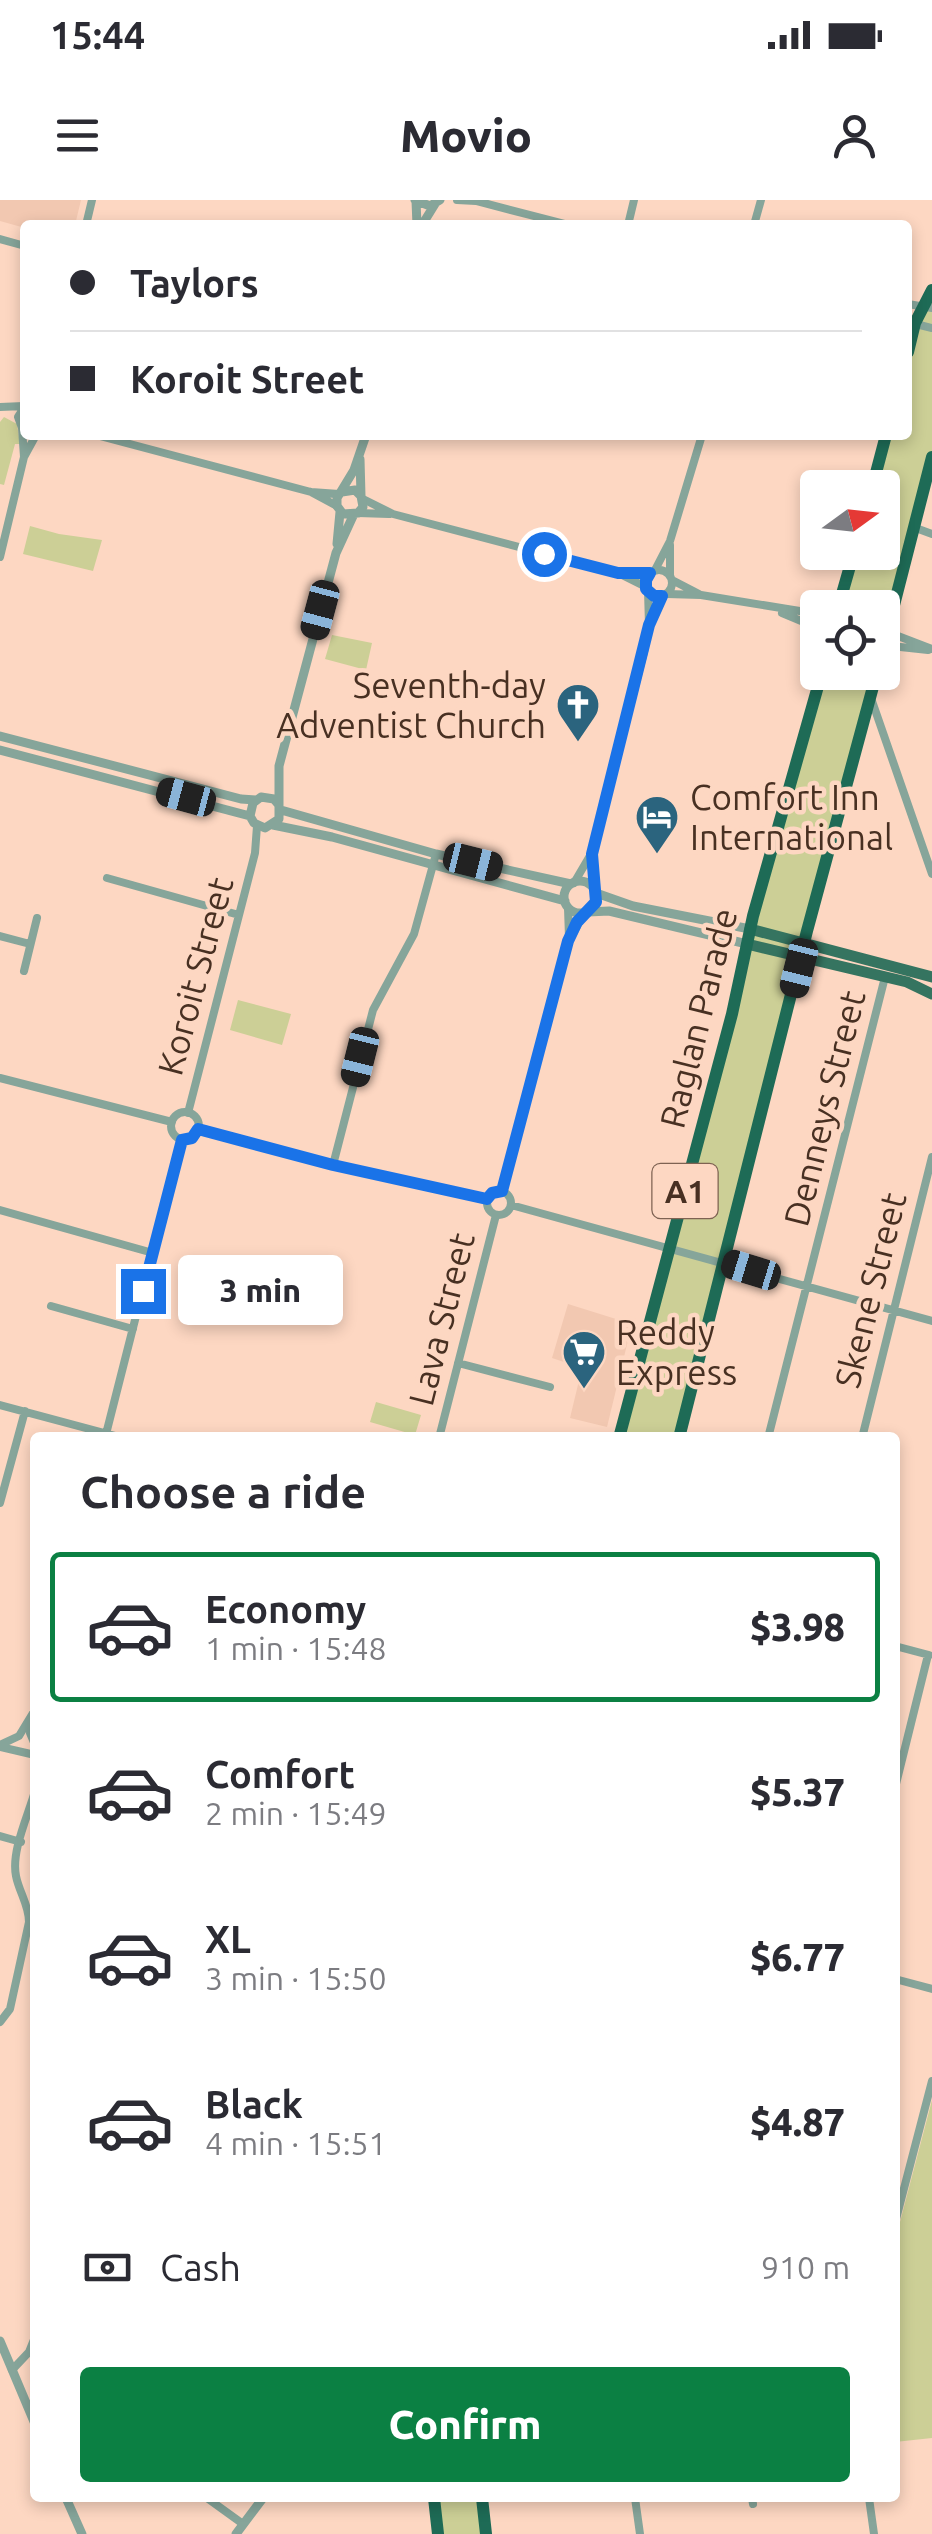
<!DOCTYPE html>
<html lang="en">
<head>
<meta charset="utf-8">
<style>
  body { margin:0; font-family:Ubuntu,sans-serif; background:#f2f2f3; color:#2b2b33; height:100vh; display:flex; flex-direction:column; font-size:38px; white-space:nowrap }
  * { box-sizing:border-box; margin:0 }
  p { font-size:32px; color:#7c7c81 }
  .icon { flex:none; width:55px; height:55px; fill:none; stroke:currentColor; stroke-width:2; stroke-linecap:round; stroke-linejoin:round }
  .map { position:relative; flex:1; overflow:hidden }
  .details { position:absolute; left:30px; top:1232px; width:870px; height:1070px; display:flex; flex-direction:column; background:#fff; border-radius:10px; box-shadow:0 5px 15px #0003 }
  .details>* { flex:none }
  .top-card { position:absolute; left:20px; top:20px; width:892px; height:220px; border-radius:10px; box-shadow:0 5px 15px #0003; display:grid; align-content:center; height:220px; padding:0 50px; background:#fff }
  .needle { width:65px; rotate:75deg }
  .tools { position:absolute; left:800px; top:270px; display:grid; gap:20px }
  .tools a { display:grid; place-items:center; width:100px; height:100px; border-radius:10px; background:#fff; box-shadow:0 5px 15px #0003; font-size:50px }
  .end { position:absolute; width:45px; height:45px; margin:-22px; border:12px solid #1a73e8; background:#fff; box-shadow:0 0 0 5px #fff }
  .from { border-radius:50% }
  .bubble { position:absolute; height:70px; border-radius:10px; background:#fff; box-shadow:0 5px 15px #0003; font-size:32px; font-weight:800; line-height:70px; text-align:center }
  .car { position:absolute; width:30px; height:60px; margin:-30px -15px; border-radius:12px; box-shadow:0 0 8px 2px #0007; background:linear-gradient(#222 24%,#8ab4d8 0 40%,#222 0 76%,#8ab4d8 0 86%,#222 0) }
  .top-card b { display:flex; align-items:center; gap:35px; height:95px; font-size:38px }
  .top-card b+b { border-top:2px solid #e1e1e2 }
  .top-card i { width:25px; height:25px; background:#2b2b33 }
  ul { padding:0; list-style:none }
  li { display:flex; align-items:center; gap:30px; height:150px; margin:0 20px 15px; padding:0 30px; border:5px solid transparent; border-radius:10px }
  li div { flex:1 }
  li b { display:block; font-size:38px }
  li em { font-style:normal; font-weight:800 }
  li.selected { border-color:#0b8043 }
  li>.icon { width:90px; height:90px; stroke-width:1.5 }
  h2 { padding:0 50px; font-size:45px; line-height:120px }
  .pay { display:flex; align-items:center; gap:25px; height:110px; padding:0 50px; font-size:38px }
  .pay p { margin-inline-start:auto }
  .action { display:flex; gap:20px; margin-top:auto; padding:20px 50px }
  .action a { flex:1; height:115px; border-radius:10px; background:#0b8043; color:#fff; font-size:40px; font-weight:800; line-height:115px; text-align:center }
  .status { display:flex; justify-content:space-between; align-items:center; height:70px; padding:0 50px; background:#fff; direction:ltr }
  .status svg { height:28px; fill:currentColor }
  header { display:flex; justify-content:space-between; align-items:center; height:130px; padding:0 50px; background:#fff; font-size:45px; font-weight:800 }
  .map>svg:first-child { display:block }
  .built { fill:#f2c8b1 }
  .green { fill:#cccf96 }
  .lines { fill:none; stroke-linecap:round; stroke-linejoin:round }
  .minor { stroke:#86a59a; stroke-width:8 }
  .tertiary { stroke:#86a59a; stroke-width:9 }
  .primary { stroke:#357460; stroke-width:11 }
  .trunk { stroke:#1e6b56; stroke-width:12 }
  .route { stroke:#1a73e8; stroke-width:12 }
  .labels { text-anchor:middle; dominant-baseline:central; stroke-width:9; stroke-linejoin:round; paint-order:stroke }
  .shield { fill:#fdd7c2; stroke:#7e6252; stroke-width:2.5 }
  .shield-label { font-size:32px; font-weight:bold; fill:#483022 }
  .poi-label { font-size:35px; fill:#483022; stroke:#fdd7c2; text-anchor:start }
  .street-label { font-size:35px; fill:#483022; stroke:#fdd7c2 }
</style>
</head>
<body>
<div class="status"><b>15:44</b><svg viewBox="0 0 49 12"><path d="M0 12V9h3v3zM5 12V6h3v6zM10 12V3h3v9zM15 12V0h3v12zM26 1h20v11H26zM47 4h2v5h-2z"/></svg></div>
<header><svg class="icon" aria-label="menu" viewBox="0 0 24 24"><path d="M4 6h16M4 12h16M4 18h16"/></svg>Movio<svg class="icon" aria-label="person" viewBox="0 0 24 24"><circle cx="12" cy="8" r="4"/><path d="M4 21q1-7 8-7t8 7"/></svg></header>
<div class="map">
<svg width="932" height="2334" viewBox="0 0 932 2334">
  <rect width="100%" height="100%" fill="#fdd7c2"/>
  <path class="built" d="M0,0H81L75,25H25V28L0,21Z
    M568,1104L632,1124L607,1227L570,1218L582,1168L552,1158Z"/>
  <path class="green" d="M932,90V257L883,452L882,408H839L854,353L882,352V288L872,287L886,235H908V152Z
    M4,217L17,224L20,244H15L4,285L0,284V222Z
    M30,326L59,334L102,340L93,371L23,354Z
    M332,435L372,443L366,470L325,459Z
    M822,473H877L679,1237L619,1238Z
    M238,800L291,814L282,845L230,830Z
    M376,1202L421,1215L415,1235L370,1222Z
    M932,1900V2238L895,2242V2041Z
    M434,2298H482L486,2334H439Z"/>
  <g class="lines">
    <path class="minor" d="M457,0L476,1L569,25
      M86,25L92,0
      M628,25L634,0
      M754,25L761,0
      M0,39L25,46
      M908,104L932,108
      M908,122L932,128
      M0,207L24,206
      M22,228L18,217L25,206
      M96,235L311,292L339,294
      M24,257L36,235
      M311,292L337,306
      M363,299L393,314L618,373L646,387
      M358,313L389,314
      M913,327L932,334
      M0,357L24,257L22,228
      M646 383a13 13 0 1 1 26 0a13 13 0 1 1-26 0Z
      M655,370L670,341L702,235
      M622,373H650
      M670,376V345
      M672,380L699,394
      M667,394L701,395L818,414
      M782,413L818,428
      M651,421L662,397
      M885,431L932,449
      M882,445L928,450
      M872,501L932,674
      M107,678L239,715
      M574,683L591,654
      M594,689L591,654L644,452L649,425L648,391
      M568,708L569,737
      M0,736L30,744
      M24,771L37,718
      M0,878L172,922
      M171 926a14 14 0 1 1 28 0a14 14 0 1 1-28 0Z
      M188,913L255,653L257,626
      M198,929L333,965L487,999
      M333,965L373,810L414,734L436,654
      M487 1003a12 12 0 1 1 24 0a12 12 0 1 1-24 0Z
      M502,991L569,741L584,713
      M511,1005L932,1121
      M0,1010L153,1053
      M51,1106L133,1129
      M458,1163L550,1187
      M0,1205L123,1238
      M105,1238L181,939
      M439,1238L496,1015
      M768,1238L885,777
      M862,1238L932,957
      M0,1303L25,1211
      M895,1446L929,1455
      M35,1507L30,1533L35,1545
      M0,1545L19,1536L33,1513
      M0,1547L35,1555
      M895,1588L928,1455
      M0,1636L21,1642
      M895,1779L932,1789
      M0,1822L10,1809L29,1722C29,1705 19,1692 16,1676C11,1651 28,1616 35,1591
      M895,2023L932,1881
      M12,2170L29,2152L35,2137
      M207,2298L243,2324
      M635,2298L640,2334
      M752,2298L753,2304
      M869,2298L874,2334"/>
    <path class="tertiary" d="M415,0L430,6L440,0
      M416,1L417,25
      M422,25L435,4
      M360,259L361,296
      M342,292L355,290L361,296L363,307L358,313L343,314L337,306V298L354,270L366,235
      M337,344L340,312
      M0,536L241,599L256,600
      M0,550L250,616
      M281,610L436,654L571,684
      M250,616L254,623L265,628L279,619V566L336,353L353,316
      M250,616L253,603L261,597L274,599L279,605
      M273,625L332,637L565,701
      M564 697a16 16 0 1 1 32 0a16 16 0 1 1-32 0Z
      M596,693L633,706L750,729
      M588,712L609,711L747,744
      M0,2141L35,2224
      M66,2298L82,2334
      M236,2334L263,2298"/>
    <path class="primary" d="M750,729L932,777
      M747,744L907,782L932,794"/>
    <path class="trunk" d="M908,152L915,123L932,90
      M872,288L886,235
      M838,408L854,352
      M882,452L932,257
      M619,1238L732,814L753,716L822,472
      M679,1238L807,731L877,472
      M434,2298L438,2334
      M482,2298L486,2334"/>
  </g>
  <g class="lines">
    <path class="route" d="M143,1091L182,940L192,938L198,929L333,965L487,999L492,993L502,991L568,741L577,722L596,702L592,654L649,425L662,396H654L646,389V380L650,373H618L544,354"/>
  </g>
  <defs>
    <symbol id="church-pin" viewBox="-11 -11 22 30"><path d="M0 17L-7.5 6A9.5 9.5 0 1 1 7.5 6Z" fill="#2b647e" stroke="#fdd7c2"/><path d="M-1.2-6h2.4v3.5h3.3v2.4h-3.3V6h-2.4V-.1h-3.3v-2.4h3.3Z" fill="#fff"/></symbol>
    <symbol id="hotel-pin" viewBox="-11 -11 22 30"><path d="M0 17L-7.5 6A9.5 9.5 0 1 1 7.5 6Z" fill="#2b647e" stroke="#fdd7c2"/><path d="M-6-4.5h1.5V1H6V5H4.5V3h-9V5H-6ZM-4 0a1.8 1.8 0 1 1 3.6 0ZM.5 0V-2.5h3Q6-2.5 6 0Z" fill="#fff"/></symbol>
    <symbol id="supermarket-pin" viewBox="-11 -11 22 30"><path d="M0 17L-7.5 6A9.5 9.5 0 1 1 7.5 6Z" fill="#2b647e" stroke="#fdd7c2"/><path d="M-6-5.5h2.5l.6 2H6L4.5 2H-2.5L-4.4-4H-6ZM-1.5 3.2a1.3 1.3 0 1 0 .1 0ZM3 3.2a1.3 1.3 0 1 0 .1 0Z" fill="#fff"/></symbol>
  </defs>
  <g fill-rule="evenodd">
    <use href="#church-pin" x="553" y="480" width="50" height="68"/>
    <use href="#hotel-pin" x="632" y="592" width="50" height="68"/>
    <use href="#supermarket-pin" x="559" y="1127" width="50" height="68"/>
  </g>
  <g class="labels">
    <rect class="shield" x="652.5" y="964" width="65" height="54" rx="8"/>
    <g class="shield-label">
      <text x="685" y="991">A1</text>
    </g>
    <g class="poi-label">
      <text x="546" y="485" text-anchor="end">Seventh-day<tspan x="546" dy="40">Adventist Church</tspan></text>
      <text x="690" y="597">Comfort Inn<tspan x="690" dy="40">International</tspan></text>
      <text x="616" y="1132">Reddy<tspan x="616" dy="40">Express</tspan></text>
    </g>
    <g class="street-label">
      <text transform="translate(195 776) rotate(-75)">Koroit Street</text>
      <text transform="translate(698 818) rotate(-76)">Raglan Parade</text>
      <text transform="translate(824 908) rotate(-76)">Denneys Street</text>
      <text transform="translate(870 1090) rotate(-76)">Skene Street</text>
      <text transform="translate(441 1119) rotate(-76)">Lava Street</text>
    </g>
  </g>
</svg>
<div class="tools">
<a><svg class="needle" viewBox="-14 -14 28 28"><path d="M0-13l5 13h-10z" fill="#e53935"/><path d="M0 13l5-13h-10z" fill="#7c7c81"/></svg></a>
<a><svg class="icon" aria-label="locate" viewBox="0 0 24 24"><circle cx="12" cy="12" r="6"/><path d="M12 2v4M12 18v4M2 12h4M18 12h4"/></svg></a>
</div>
<i class="end from" style="left:544px;top:354px"></i>
<i class="end" style="left:143px;top:1091px"></i>
<div class="bubble" style="left:178px;top:1055px;width:165px">3 min</div>
<i class="car" style="left:320px;top:410px;rotate:195deg"></i>
<i class="car" style="left:186px;top:597px;rotate:285deg"></i>
<i class="car" style="left:473px;top:662px;rotate:104deg"></i>
<i class="car" style="left:799px;top:768px;rotate:194deg"></i>
<i class="car" style="left:360px;top:857px;rotate:194deg"></i>
<i class="car" style="left:751px;top:1070px;rotate:287deg"></i>
<div class="top-card">
<b><i class="from"></i>Taylors</b>
<b><i></i>Koroit Street</b>
</div>
<section class="details">
<h2>Choose a ride</h2>
<ul>
<li class="selected"><svg class="icon" aria-label="car" viewBox="0 0 24 24"><path d="M5 17H2v-5l4-1 3-4h7l3 4 3 1v5h-3M9 17h6M6 11h13"/><circle cx="7" cy="17" r="2"/><circle cx="17" cy="17" r="2"/></svg><div><b>Economy</b><p>1 min · 15:48</p></div><em>$3.98</em></li>
<li><svg class="icon" aria-label="car" viewBox="0 0 24 24"><path d="M5 17H2v-5l4-1 3-4h7l3 4 3 1v5h-3M9 17h6M6 11h13"/><circle cx="7" cy="17" r="2"/><circle cx="17" cy="17" r="2"/></svg><div><b>Comfort</b><p>2 min · 15:49</p></div><em>$5.37</em></li>
<li><svg class="icon" aria-label="car" viewBox="0 0 24 24"><path d="M5 17H2v-5l4-1 3-4h7l3 4 3 1v5h-3M9 17h6M6 11h13"/><circle cx="7" cy="17" r="2"/><circle cx="17" cy="17" r="2"/></svg><div><b>XL</b><p>3 min · 15:50</p></div><em>$6.77</em></li>
<li><svg class="icon" aria-label="car" viewBox="0 0 24 24"><path d="M5 17H2v-5l4-1 3-4h7l3 4 3 1v5h-3M9 17h6M6 11h13"/><circle cx="7" cy="17" r="2"/><circle cx="17" cy="17" r="2"/></svg><div><b>Black</b><p>4 min · 15:51</p></div><em>$4.87</em></li>
</ul>
<div class="pay"><svg class="icon" aria-label="cash" viewBox="0 0 24 24"><path d="M3 7h18v10H3z"/><circle cx="12" cy="12" r="2"/></svg>Cash<p>910 m</p></div>
<div class="action"><a>Confirm</a></div>
</section>
</div>
</body>
</html>
